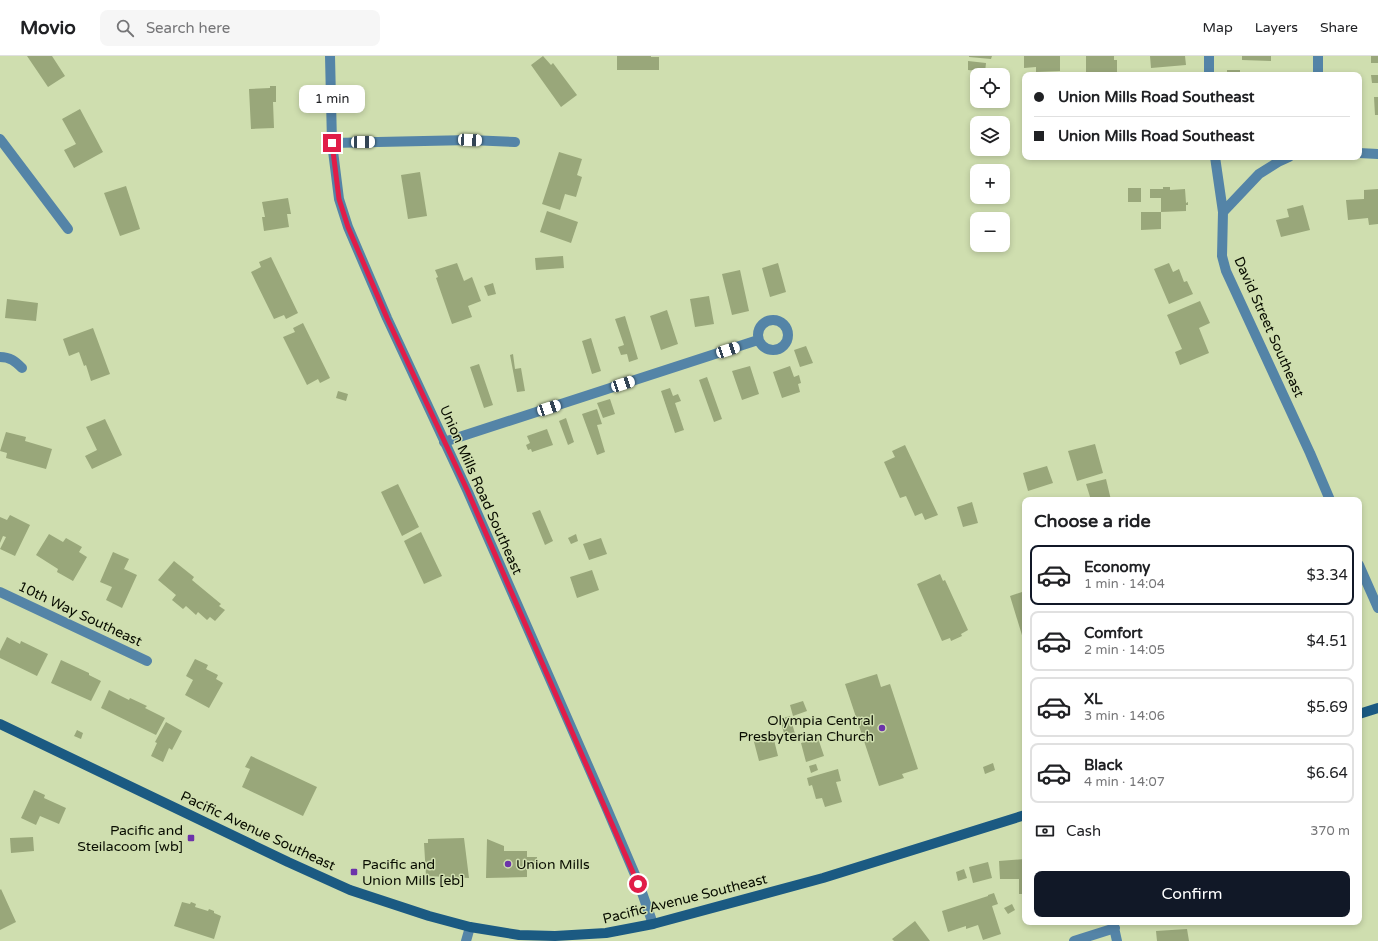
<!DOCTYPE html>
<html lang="en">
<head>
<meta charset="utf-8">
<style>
  body { margin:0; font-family:"Varela Round",sans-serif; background:#f6f6f6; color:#202124; height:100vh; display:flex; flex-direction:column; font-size:15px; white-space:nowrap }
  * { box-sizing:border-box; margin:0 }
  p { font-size:13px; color:#757577 }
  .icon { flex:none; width:22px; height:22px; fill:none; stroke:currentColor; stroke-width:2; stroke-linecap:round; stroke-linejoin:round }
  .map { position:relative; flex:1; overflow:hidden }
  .drawer { position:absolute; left:1022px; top:441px; width:340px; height:428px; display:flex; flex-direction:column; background:#fff; border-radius:8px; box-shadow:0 2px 6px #0003 }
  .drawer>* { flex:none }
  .banner { position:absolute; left:1022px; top:16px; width:340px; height:88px; border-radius:8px; box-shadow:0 2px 6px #0003; display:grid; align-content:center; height:88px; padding:0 12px; background:#fff }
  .controls { position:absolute; left:970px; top:12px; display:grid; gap:8px }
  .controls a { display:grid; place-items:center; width:40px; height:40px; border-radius:8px; background:#fff; box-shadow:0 2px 6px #0003; font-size:20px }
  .end { position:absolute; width:18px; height:18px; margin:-9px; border:5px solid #e11d48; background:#fff; box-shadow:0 0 0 2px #fff }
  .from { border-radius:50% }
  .bubble { position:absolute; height:28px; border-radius:8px; background:#fff; box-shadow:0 2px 6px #0003; font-size:13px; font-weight:600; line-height:28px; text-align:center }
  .car { position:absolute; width:12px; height:24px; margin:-12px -6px; border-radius:5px; box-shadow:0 0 3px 1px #0007; background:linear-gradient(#fff 24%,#345 0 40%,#fff 0 76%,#345 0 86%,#fff 0) }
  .banner b { display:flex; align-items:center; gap:14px; height:38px; font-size:15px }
  .banner b+b { border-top:1px solid #e0e0e0 }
  .banner i { width:10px; height:10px; background:#202124 }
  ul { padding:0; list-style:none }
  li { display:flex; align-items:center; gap:12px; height:60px; margin:0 8px 6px; padding:0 4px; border:2px solid #e0e0e0; border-radius:8px }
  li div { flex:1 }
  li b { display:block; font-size:15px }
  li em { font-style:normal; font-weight:600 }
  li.on { border-color:#111827 }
  li>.icon { width:36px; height:36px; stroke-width:1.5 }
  h2 { padding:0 12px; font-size:18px; line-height:48px }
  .pay { display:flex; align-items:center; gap:10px; height:44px; padding:0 12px; font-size:15px }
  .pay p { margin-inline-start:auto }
  .cta { display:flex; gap:8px; margin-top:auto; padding:8px 12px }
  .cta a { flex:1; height:46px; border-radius:8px; background:#111827; color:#fff; font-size:16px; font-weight:600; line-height:46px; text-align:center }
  header { display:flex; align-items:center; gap:24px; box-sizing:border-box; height:56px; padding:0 20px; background:#fff; border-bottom:1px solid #e0e0e0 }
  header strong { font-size:19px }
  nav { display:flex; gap:22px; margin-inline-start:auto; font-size:14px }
  .search { width:280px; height:36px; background:#f6f6f6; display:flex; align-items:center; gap:10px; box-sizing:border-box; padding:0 14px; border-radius:8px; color:#757577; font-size:15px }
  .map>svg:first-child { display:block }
  .building { fill:#99a77a }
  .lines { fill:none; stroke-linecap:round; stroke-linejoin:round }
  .minor { stroke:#5484a7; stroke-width:10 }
  .tertiary { stroke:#5484a7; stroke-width:10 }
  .secondary { stroke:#1b5a82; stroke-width:10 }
  .route { stroke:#e11d48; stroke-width:5 }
  .poi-dot { fill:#6c33aa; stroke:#cfdeaf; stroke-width:1.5 }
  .labels { text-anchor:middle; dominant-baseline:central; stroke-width:3; stroke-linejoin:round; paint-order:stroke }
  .street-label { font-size:14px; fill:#090d01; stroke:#cfdeaf }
  .poi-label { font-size:14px; fill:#090d01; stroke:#cfdeaf; text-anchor:end }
</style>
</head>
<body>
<header>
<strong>Movio</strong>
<div class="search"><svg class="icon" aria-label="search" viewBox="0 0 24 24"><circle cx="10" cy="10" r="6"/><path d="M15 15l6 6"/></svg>Search here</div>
<nav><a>Map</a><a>Layers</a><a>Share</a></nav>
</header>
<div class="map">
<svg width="1378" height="885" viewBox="0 0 1378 885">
  <rect width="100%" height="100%" fill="#cfdeaf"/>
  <path class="building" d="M27,0H52L65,20L48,31Z
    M543,0L551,9L553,7L577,39L561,51L531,9Z
    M617,0H651V1H659V14H617Z
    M969,0H992L991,3L969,1Z
    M1024,0H1060V15L1036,16V11L1024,12Z
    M1086,0H1114V4H1117V18H1086Z
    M1150,0H1185L1186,9L1151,12Z
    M1242,0H1271V5L1242,4Z
    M1371,0H1378V7H1371Z
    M968,5L986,7L985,16L968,14Z
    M1227,14H1240V19H1227Z
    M1371,19H1378V27H1372Z
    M270,30H276V46H273L274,72L251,73L249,33L270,32Z
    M1374,41H1378V59H1375Z
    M80,53L103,96L74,112L64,94L76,88L62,63Z
    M559,96L582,103L577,119L582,121L576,141L565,138L560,154L542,148Z
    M420,116L427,160L408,163L401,119Z
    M126,130L140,173L120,180L104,137Z
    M1163,131H1170V134L1185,133L1186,147L1188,146V149H1186V155L1161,156V142H1150V133H1163Z
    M1128,132H1141V146H1128Z
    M1378,133V168L1369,169L1368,162L1348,164L1346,144L1364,143V134Z
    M288,142L291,158H287L289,171L264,175L262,161H265L262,146Z
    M1303,149L1310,174L1281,181L1276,164L1289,161L1287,153Z
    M547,155L578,166L571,187L540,176Z
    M1141,156H1161V173L1141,174Z
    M563,200L564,212L536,214L535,202Z
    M271,201L298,257L286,263L284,259L274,263L251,216L261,211L259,206Z
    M457,207L464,225L472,221L481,245L468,250L472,261L452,268L436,222L438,221L435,214Z
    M778,207L786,236L770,241L762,212Z
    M1169,207L1173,216L1179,213L1184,226L1187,225L1193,238L1169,248L1154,213Z
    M740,214L749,255L732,259L722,218Z
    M493,227L496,238L488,240L484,230Z
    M709,240L714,268L695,271L690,243Z
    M7,243L38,247L36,265L5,262Z
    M1200,245L1210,267L1199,272L1209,297L1180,309L1175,296L1182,293L1167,259Z
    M667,254L678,288L661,294L650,260Z
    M625,260L638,303L629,306L627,298L621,299L618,291L624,289L615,263Z
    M303,267L330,322L320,327L318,323L307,329L283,281L295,276L293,272Z
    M93,272L110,318L91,325L86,309L84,310L79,296L69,300L63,283Z
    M591,282L601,315L592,318L582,285Z
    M806,290L813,307L800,311L794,294Z
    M513,298L515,313L521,312L525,335L517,336L510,299Z
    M479,308L493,349L484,352L470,311Z
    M750,310L759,338L742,344L732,315Z
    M790,310L794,321L799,319L801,327L798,328L800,336L782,342L773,316Z
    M707,321L722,363L714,366L699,324Z
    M670,332L673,340L678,338L681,345L675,347L684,374L675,377L661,335Z
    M338,335L348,338L346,345L336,342Z
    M610,343L615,358L603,362L597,347Z
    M597,353L602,368L597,369L605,396L597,399L582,358Z
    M566,362L574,386L568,389L559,365Z
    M105,363L122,399L92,413L85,400L97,394L86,371Z
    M547,373L553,389L532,396L531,393L528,394L526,389L530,387L527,380Z
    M6,376L26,381L25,385L52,393L46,413L6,402L7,397L0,395Z
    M1095,388L1103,417L1077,425L1068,395Z
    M905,389L938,459L925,464L922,457L915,460L906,440L900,442L884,406L895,401L892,395Z
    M1047,410L1053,427L1028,435L1023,417Z
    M1106,423L1111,444H1091L1086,428Z
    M398,428L419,471L402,480L381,436Z
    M972,446L978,467L963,471L957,451Z
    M540,454L553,485L545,489L532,457Z
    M10,459L30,469L15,500L0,493L6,481L3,480L0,487V461L7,464Z
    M421,476L442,520L424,528L404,485Z
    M49,478L63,486L66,482L82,491L79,496L87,501L73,525L57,516L58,513L36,499Z
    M576,478L578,485L571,488L568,482Z
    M601,482L607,498L589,504L583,488Z
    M113,496L129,503L124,513L137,519L122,552L106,544L112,531L100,526Z
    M174,505L194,521L192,524L221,548L219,550L225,554L215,565L210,561L207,564L198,556L196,559L186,550L183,553L172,544L176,539L158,524Z
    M592,514L599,534L577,542L570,521Z
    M940,518L943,525L945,524L968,574L961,578L962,580L951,585L950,582L942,585L917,528Z
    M1025,535V589L1010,540Z
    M7,581L20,588L21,585L48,598L37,620L0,602V595Z
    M195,603L208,609L206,613L218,619L216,623L223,627L209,652L185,639L193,624L186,620Z
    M61,604L89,617V619L101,625L91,645L51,627Z
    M877,618L881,631L890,628L918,713L902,718L904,722L879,730L845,628Z
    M109,634L129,644L130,642L147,650L145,652L165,662L156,679L101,652Z
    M803,645L807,655L793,660L790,649Z
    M790,660L795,678L785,681L780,663Z
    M166,666L182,675L172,694L169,692L163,706L151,700L157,687L155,686Z
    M77,674L83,677L81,683L74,680Z
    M772,676L778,700L759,705L753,682Z
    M818,682L824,700L806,706L801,687Z
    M251,700L317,731L303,760L242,731L250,713L245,711Z
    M993,707L995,714L985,718L983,711Z
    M816,708L818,714L811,717L809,710Z
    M838,713L841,725L836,726L842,746L825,751L822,742L816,743L812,729L809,730L807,722Z
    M34,734L45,739L44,742L66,752L59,768L40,760L36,769L21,762Z
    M33,781L34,795L11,797L10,782Z
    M464,782L469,822L426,820L424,787H428V783Z
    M487,783L504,790V795H527V801H537V811H527V821L486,822Z
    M1025,803V838H1019V823H1000L999,805Z
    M988,806L992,822L973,827L969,811Z
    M964,813L967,822L958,825L956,816Z
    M1,833L16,866L0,874V834Z
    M994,837L998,848L992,850L1001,878L983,884L978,869L966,873V870L948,876L942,855L988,840V839Z
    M182,846L190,848L191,846L196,848L195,851L208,855L209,853L214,855V857L221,860L214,883L174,870Z
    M1012,848L1015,854L1008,858L1004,852Z
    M915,865L930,885H894L892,883Z
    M1187,873L1189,885H1157L1156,875Z"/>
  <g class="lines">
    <path class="minor" d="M1318,0V19
      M1209,19V0
      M0,83L68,173
      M332,87L470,84L515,86
      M1359,97L1378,98
      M1215,101L1223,156L1222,200L1226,215L1310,397L1330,444
      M1223,156L1259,118L1278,106L1289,101
      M758 279a15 15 0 1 1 30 0a15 15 0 1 1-30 0Z
      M0,301C10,301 15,305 22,312
      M444,386L758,284
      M1359,509L1378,552
      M0,536L147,605
      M1113,867L1117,885
      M1074,885L1115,872"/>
    <path class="tertiary" d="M330,0L332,87L339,143L348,171L387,262L468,436L607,753L639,828L653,868
      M466,885L470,871"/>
    <path class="secondary" d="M1359,658L1378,652
      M0,668L288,806L350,834L429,860L470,871L519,879L555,880L606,877L653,868L823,822L1025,759"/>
  </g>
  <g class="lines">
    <path class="route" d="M332,87L339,143L348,171L387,262L468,436L638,828"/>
  </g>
  <g class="poi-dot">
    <circle cx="882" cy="672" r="4"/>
    <rect x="187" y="778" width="8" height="8" rx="2"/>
    <circle cx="508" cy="808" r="4"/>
    <rect x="350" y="812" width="8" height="8" rx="2"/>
  </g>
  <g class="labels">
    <g class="street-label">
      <text transform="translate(1269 271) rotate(66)">David Street Southeast</text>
      <text transform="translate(481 434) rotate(66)">Union Mills Road Southeast</text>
      <text transform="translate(80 558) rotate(25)">10th Way Southeast</text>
      <text transform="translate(258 775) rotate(25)">Pacific Avenue Southeast</text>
      <text transform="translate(685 843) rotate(-14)">Pacific Avenue Southeast</text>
    </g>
    <g class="poi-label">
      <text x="874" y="664">Olympia Central<tspan x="874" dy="16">Presbyterian Church</tspan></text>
      <text x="183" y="774">Pacific and<tspan x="183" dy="16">Steilacoom [wb]</tspan></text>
      <text x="362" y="808" text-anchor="start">Pacific and<tspan x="362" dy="16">Union Mills [eb]</tspan></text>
      <text x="516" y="808" text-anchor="start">Union Mills</text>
    </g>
  </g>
</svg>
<div class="controls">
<a><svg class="icon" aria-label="locate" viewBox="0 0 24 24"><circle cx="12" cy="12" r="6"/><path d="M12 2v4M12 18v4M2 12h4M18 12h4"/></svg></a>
<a><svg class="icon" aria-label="layers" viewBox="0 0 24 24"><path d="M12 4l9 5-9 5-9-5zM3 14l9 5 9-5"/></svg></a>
<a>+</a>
<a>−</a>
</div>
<i class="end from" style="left:638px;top:828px"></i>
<i class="end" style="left:332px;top:87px"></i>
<div class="bubble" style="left:299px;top:29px;width:66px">1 min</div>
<i class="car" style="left:470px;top:84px;rotate:93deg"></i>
<i class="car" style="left:363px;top:86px;rotate:89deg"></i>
<i class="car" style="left:728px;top:294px;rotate:72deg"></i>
<i class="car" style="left:623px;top:328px;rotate:72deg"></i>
<i class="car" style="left:549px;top:352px;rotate:72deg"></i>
<div class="banner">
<b><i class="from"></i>Union Mills Road Southeast</b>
<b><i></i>Union Mills Road Southeast</b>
</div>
<section class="drawer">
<h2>Choose a ride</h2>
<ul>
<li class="on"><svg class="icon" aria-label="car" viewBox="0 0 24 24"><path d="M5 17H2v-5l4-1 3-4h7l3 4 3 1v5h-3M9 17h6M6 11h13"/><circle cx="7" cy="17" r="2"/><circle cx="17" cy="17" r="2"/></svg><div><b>Economy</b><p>1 min · 14:04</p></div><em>$3.34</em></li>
<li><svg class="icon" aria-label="car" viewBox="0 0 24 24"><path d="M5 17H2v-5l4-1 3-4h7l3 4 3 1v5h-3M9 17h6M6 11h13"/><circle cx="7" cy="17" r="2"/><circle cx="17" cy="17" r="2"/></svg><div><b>Comfort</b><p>2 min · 14:05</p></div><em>$4.51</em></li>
<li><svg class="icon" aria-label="car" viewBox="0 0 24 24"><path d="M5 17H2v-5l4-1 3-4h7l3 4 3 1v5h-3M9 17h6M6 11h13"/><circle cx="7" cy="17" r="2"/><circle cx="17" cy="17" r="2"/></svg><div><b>XL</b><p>3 min · 14:06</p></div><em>$5.69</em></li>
<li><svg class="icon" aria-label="car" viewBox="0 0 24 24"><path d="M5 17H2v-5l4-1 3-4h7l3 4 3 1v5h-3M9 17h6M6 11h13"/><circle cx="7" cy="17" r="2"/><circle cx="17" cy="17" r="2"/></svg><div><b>Black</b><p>4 min · 14:07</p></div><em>$6.64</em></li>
</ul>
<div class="pay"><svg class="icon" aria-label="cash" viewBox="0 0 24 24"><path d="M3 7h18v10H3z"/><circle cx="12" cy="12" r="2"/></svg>Cash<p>370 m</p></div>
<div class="cta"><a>Confirm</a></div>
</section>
</div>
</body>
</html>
